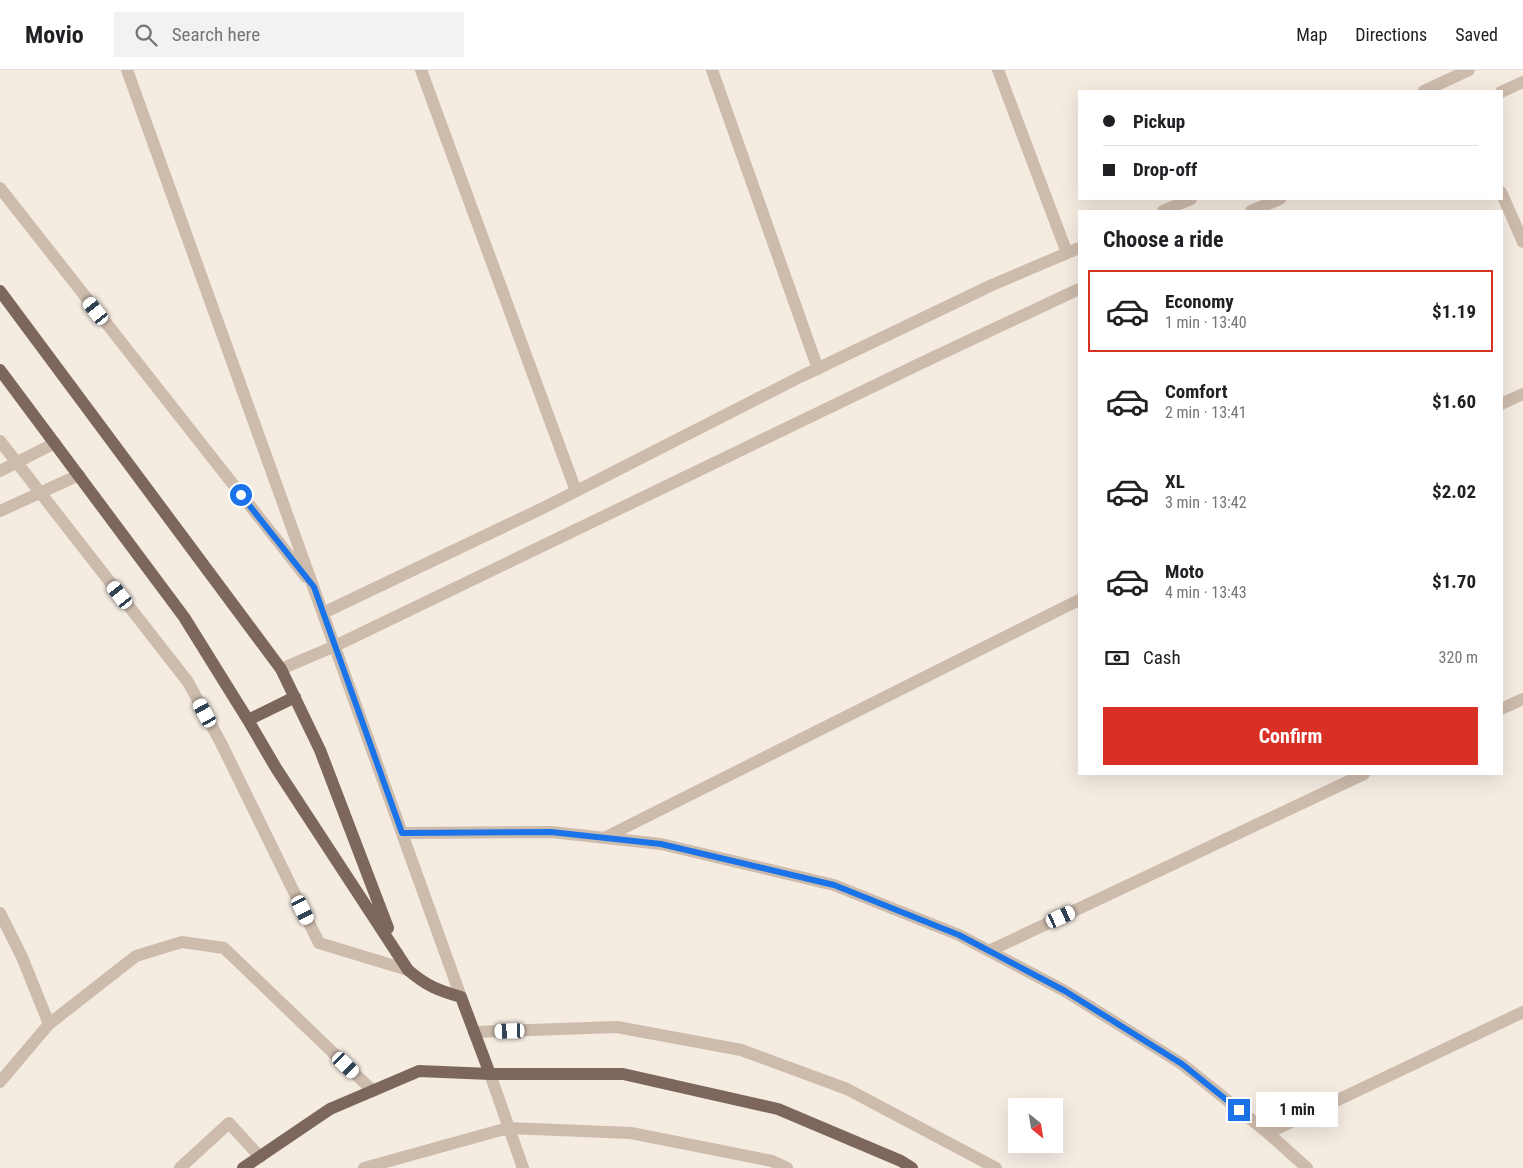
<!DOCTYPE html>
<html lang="en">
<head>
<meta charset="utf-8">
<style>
  body { margin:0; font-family:"Roboto Condensed",sans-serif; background:#f2f2f2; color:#202124; height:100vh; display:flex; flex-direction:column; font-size:19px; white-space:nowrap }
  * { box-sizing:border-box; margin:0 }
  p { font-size:16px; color:#757577 }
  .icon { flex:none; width:28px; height:28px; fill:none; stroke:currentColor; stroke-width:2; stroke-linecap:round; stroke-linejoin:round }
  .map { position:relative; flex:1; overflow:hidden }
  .side { position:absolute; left:1078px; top:140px; width:425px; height:565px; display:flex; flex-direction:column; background:#fff; border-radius:0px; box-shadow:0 5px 20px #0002 }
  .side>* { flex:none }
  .guide { position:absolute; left:1078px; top:20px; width:425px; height:110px; border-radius:0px; box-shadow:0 5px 20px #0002; display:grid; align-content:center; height:110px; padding:0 25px; background:#fff }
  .needle { width:32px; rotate:150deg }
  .fabs { position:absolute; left:1008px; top:1028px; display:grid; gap:10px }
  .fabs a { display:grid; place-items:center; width:55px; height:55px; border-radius:0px; background:#fff; box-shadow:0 5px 20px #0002; font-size:25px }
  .end { position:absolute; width:22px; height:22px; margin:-11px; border:6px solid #1a73e8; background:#fff; box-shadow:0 0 0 2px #fff }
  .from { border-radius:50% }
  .bubble { position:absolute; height:35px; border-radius:0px; background:#fff; box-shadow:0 5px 20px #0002; font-size:16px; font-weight:700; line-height:35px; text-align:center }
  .car { position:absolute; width:15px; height:30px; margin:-15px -8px; border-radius:6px; box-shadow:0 0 4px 1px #0007; background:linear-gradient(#fff 24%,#345 0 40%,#fff 0 76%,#345 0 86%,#fff 0) }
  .guide b { display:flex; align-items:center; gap:18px; height:48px; font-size:19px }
  .guide b+b { border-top:1px solid #e0e0e0 }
  .guide i { width:12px; height:12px; background:#202124 }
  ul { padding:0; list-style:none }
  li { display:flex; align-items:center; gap:15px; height:82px; margin:0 10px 8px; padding:0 15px; border:2px solid transparent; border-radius:0px }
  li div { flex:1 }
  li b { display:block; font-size:19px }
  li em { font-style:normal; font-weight:700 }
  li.active { border-color:#d93025 }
  li>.icon { width:45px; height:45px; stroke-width:1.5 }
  h2 { padding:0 25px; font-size:22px; line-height:60px }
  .pay { display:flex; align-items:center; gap:12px; height:55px; padding:0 25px; font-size:19px }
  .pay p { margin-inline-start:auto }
  .button { display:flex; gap:10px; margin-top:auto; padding:10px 25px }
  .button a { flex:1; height:58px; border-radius:0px; background:#d93025; color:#fff; font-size:20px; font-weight:700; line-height:58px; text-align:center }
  header { display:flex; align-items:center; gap:30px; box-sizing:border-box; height:70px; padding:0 25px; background:#fff; border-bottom:1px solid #e0e0e0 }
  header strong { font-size:24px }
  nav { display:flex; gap:28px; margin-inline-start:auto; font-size:18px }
  .search { width:350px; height:45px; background:#f2f2f2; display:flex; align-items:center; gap:12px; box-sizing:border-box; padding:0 18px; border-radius:0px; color:#757577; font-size:19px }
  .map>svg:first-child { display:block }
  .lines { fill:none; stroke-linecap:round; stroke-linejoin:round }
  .minor { stroke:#cdbbac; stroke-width:12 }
  .major { stroke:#7d675c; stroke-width:12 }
  .route { stroke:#1a73e8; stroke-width:6 }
</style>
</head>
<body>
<header>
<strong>Movio</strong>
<div class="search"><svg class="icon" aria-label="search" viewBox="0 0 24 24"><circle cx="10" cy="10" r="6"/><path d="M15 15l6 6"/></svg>Search here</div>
<nav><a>Map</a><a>Directions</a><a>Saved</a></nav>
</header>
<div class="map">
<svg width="1523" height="1098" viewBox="0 0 1523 1098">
  <rect width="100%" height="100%" fill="#f4ebe1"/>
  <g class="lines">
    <path class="minor" d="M127,0L461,927
      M421,0L576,421
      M712,0L818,299
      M998,0L1067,183
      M1424,21L1469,0
      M1501,22L1523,12
      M0,118L306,507
      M1501,122L1523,172
      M1163,141L1191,129
      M1251,141L1280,129
      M1501,334L1523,324
      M0,371L188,612L221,673L319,873L408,900
      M0,401L55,373
      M0,441L79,405
      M323,543L543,438L800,307L992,215L1079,178
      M281,599L335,576L934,287L1079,219
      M1501,639L1523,629
      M402,763L551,762L661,774L834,815L959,865L1065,921L1182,994L1268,1063L1307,1098
      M604,768L1079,530
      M0,843L22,887L49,954
      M989,881L1364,704
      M474,962L617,957L741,980L847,1019L996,1098
      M490,1004L523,1098
      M0,1012L49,954L136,886L182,872L224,878L373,1021
      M1268,1063L1523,942
      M180,1098L229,1053L260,1087
      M364,1098L508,1058L631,1063L772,1091L787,1098"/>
    <path class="major" d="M0,221L281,599L320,680L388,858
      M0,300L184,547L248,650L276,698L408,900C427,916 437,920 461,927L490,1004
      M248,650L295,627
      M243,1098L330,1039L419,1001L490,1004H623L778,1039L901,1091L912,1098"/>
  </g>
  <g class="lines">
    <path class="route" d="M241,425L314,517L402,763L551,762L661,774L834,815L959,865L1065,921L1182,994L1239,1040"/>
  </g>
</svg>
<div class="fabs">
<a><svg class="needle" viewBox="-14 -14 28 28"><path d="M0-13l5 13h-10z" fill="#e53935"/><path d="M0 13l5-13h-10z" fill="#757577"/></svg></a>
</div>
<i class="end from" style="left:241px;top:425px"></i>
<i class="end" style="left:1239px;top:1040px"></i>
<div class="bubble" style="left:1256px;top:1022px;width:82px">1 min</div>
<i class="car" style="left:96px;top:241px;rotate:322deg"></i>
<i class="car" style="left:120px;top:525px;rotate:322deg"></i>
<i class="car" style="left:205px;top:643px;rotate:331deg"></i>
<i class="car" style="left:303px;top:840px;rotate:154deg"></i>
<i class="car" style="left:1061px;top:847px;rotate:65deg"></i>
<i class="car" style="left:510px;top:961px;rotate:268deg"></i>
<i class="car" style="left:346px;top:995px;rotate:134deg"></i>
<div class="guide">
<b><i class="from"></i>Pickup</b>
<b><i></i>Drop-off</b>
</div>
<section class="side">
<h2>Choose a ride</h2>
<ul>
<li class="active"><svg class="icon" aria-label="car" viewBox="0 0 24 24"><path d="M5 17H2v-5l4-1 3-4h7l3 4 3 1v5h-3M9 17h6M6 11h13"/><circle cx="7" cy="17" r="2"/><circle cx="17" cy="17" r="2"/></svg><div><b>Economy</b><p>1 min · 13:40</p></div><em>$1.19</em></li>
<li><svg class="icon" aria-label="car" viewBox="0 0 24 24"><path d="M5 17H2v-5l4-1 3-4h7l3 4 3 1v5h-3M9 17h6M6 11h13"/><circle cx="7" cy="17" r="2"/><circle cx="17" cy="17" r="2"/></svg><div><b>Comfort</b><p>2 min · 13:41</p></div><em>$1.60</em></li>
<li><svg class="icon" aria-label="car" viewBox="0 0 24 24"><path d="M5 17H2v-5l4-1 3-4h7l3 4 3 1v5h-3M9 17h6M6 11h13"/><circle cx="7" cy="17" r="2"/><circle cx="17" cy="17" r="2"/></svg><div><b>XL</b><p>3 min · 13:42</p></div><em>$2.02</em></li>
<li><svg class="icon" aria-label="car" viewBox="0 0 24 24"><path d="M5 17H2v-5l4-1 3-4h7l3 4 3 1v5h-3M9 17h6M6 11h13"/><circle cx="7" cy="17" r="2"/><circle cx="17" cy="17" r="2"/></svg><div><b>Moto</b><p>4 min · 13:43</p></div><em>$1.70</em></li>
</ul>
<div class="pay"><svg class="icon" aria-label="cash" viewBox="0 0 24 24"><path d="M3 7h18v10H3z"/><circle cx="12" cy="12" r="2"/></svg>Cash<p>320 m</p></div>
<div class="button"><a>Confirm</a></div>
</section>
</div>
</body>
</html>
